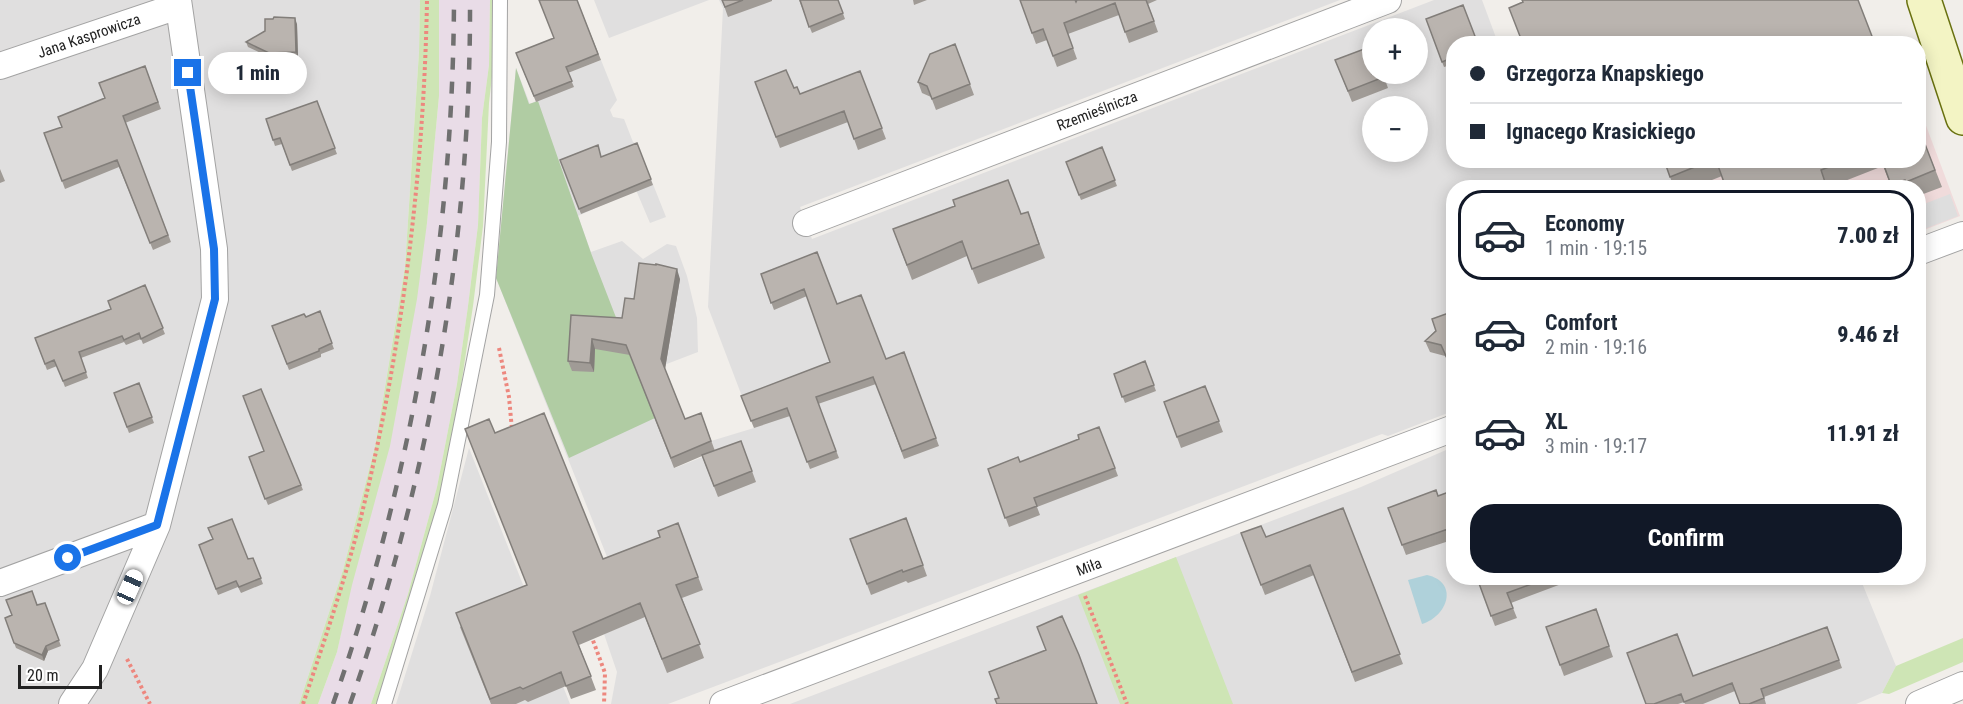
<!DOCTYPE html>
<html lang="en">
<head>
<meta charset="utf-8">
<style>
  body { margin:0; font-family:"Roboto Condensed",sans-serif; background:#f2f2f3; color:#1f2937; height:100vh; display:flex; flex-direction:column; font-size:22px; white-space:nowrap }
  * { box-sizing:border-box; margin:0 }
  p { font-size:20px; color:#747a83 }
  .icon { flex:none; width:33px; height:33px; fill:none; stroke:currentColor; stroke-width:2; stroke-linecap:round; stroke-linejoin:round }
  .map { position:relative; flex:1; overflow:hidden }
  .sheet { position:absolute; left:1446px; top:180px; width:480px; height:405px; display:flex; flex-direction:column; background:#fff; border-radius:24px; box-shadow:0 3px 15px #0003 }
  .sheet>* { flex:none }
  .guide { position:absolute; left:1446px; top:36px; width:480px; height:132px; border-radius:24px; box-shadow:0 3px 15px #0003; display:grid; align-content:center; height:132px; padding:0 24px; background:#fff }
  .tools { position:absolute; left:1362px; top:18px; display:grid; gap:12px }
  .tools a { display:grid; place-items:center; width:66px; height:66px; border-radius:50%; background:#fff; box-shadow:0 3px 15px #0003; font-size:30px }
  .scale { position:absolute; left:18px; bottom:15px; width:84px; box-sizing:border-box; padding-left:6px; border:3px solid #222; border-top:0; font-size:16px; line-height:21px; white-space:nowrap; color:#222; -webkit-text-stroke:4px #fff; paint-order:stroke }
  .end { position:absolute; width:27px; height:27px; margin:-14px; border:8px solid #1a73e8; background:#fff; box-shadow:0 0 0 3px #fff }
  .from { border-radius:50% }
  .bubble { position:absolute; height:42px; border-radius:21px; background:#fff; box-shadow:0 3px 15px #0003; font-size:20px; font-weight:800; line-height:42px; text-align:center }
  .car { position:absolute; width:18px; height:36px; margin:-18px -9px; border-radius:8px; box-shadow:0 0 4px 2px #0007; background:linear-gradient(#fff 24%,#345 0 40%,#fff 0 76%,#345 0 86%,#fff 0) }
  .guide b { display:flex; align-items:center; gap:21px; height:57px; font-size:22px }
  .guide b+b { border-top:2px solid #e0e1e3 }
  .guide i { width:15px; height:15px; background:#1f2937 }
  ul { padding:10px 0 0; list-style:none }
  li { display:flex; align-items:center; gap:18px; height:90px; margin:0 12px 9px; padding:0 12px; border:3px solid transparent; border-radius:24px }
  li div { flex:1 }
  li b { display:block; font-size:22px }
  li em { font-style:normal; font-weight:800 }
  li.current { border-color:#111827 }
  li>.icon { width:54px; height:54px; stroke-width:1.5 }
  .action { display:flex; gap:12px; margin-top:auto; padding:12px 24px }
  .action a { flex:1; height:69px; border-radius:24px; background:#111827; color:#fff; font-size:24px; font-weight:800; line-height:69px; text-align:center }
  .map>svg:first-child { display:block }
  .residential { fill:#e0dfdf; fill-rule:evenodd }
  .commercial { fill:#f0dbdb }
  .industrial { fill:#e9dce7 }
  .grass { fill:#cee5b5 }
  .forest { fill:#b0cca3 }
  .parking { fill:#dedede }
  .water { fill:#afd1da }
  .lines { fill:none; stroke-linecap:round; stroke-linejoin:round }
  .lane-casing { stroke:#a3a3a3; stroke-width:16 }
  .street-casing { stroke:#a3a3a3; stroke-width:28 }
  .secondary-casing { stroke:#697110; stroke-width:36 }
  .path { stroke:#ed877e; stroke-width:4; stroke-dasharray:3 3; stroke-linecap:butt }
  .lane { stroke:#fff; stroke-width:14 }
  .street { stroke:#fff; stroke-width:26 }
  .secondary { stroke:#f3f4c4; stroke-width:33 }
  .rail { stroke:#707070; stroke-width:4.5; stroke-dasharray:12 12; stroke-linecap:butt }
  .wall { fill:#a09b96 }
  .shaded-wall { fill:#827e7a }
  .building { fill:#bab4af; stroke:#827e7a; stroke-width:1.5 }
  .route { stroke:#1a73e8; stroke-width:8 }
  .labels { text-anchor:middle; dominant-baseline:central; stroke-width:6; stroke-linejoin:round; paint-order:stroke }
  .street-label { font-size:15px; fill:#222; stroke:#fff }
</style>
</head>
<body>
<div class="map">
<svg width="1963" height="704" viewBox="0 0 1963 704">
  <rect width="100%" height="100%" fill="#f1eeea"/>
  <path class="residential" d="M0,0H420L419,52L405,267L375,447L343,570L299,704H0Z
    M594,0H709L609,38Z
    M719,0H1340L800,207L812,239L1434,0H1482L1498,43L1454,44V160H1543L1545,164L1554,160L1700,161L1710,187L1454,188L1453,411L1388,436L1382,434L668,704H611L617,672L604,634L633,622L496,278L516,68L530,104L536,101L568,73L601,60L617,100L610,110L613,117L624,119L633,142L637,144L639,149L666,217L650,223L636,190L578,216L591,252L622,241L643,259L667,244L676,246L687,276L697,318L698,352L638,375L675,468L715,452L711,441L754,428L708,307L723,8ZM1372,28H1418V74H1372ZM1372,106H1418V152H1372Z
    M1453,447L1454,578H1860L1896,666L1882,693L1856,704H790L1361,487Z
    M469,448L570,704H396L430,596Z"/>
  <path class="commercial" d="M1919,107L1960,216L1919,232L1918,188L1710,187L1700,161L1918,160Z"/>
  <path class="industrial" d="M439,0H490L489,65L482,118L478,225L468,306L457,384L437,487L408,594L371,704H318L337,652L427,223L439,96Z"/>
  <path class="grass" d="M420,0H439V96L427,223L417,299L390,446L352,585L337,652L318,704H299L343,570L375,447L405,267L419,52Z
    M490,0H494L493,67L489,103L483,226L473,306L461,386L443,486L396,645L380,694L376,704H371L408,594L437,487L457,384L468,306L478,225L482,118L489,65Z
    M1176,557L1233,704H1120L1078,595Z
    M1963,638V662L1889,694L1882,693L1896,666Z"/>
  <path class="forest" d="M516,68L529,104L538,101L591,253L655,418L569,458L496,278Z"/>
  <path class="parking" d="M1950,194L1958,216L1919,231V206Z"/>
  <path class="water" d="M1427,575C1459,582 1448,616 1422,624L1408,580Z"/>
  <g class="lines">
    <defs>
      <path id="lane" d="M384,704L445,505L487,295L499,142L500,0"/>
      <path id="street" d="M0,66L178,6
        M806,223L1388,0
        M1918,252L1963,235
        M0,583L157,525
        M72,704L95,669L157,525L215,299L214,249L178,0
        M723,704L1454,428
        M1919,704L1963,685"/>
      <path id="secondary" d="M1924,0L1963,118"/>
    </defs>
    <use href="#lane" class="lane-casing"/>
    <use href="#street" class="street-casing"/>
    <use href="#secondary" class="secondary-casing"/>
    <path class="path" d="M499,348L509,397L512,430
      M1085,596L1127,704
      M591,635L605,673L604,704
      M127,659L150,704
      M303,704C324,642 345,580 361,517C402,351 424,171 427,0"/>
    <use href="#lane" class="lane"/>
    <use href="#street" class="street"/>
    <use href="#secondary" class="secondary"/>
    <path class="rail" d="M333,704C412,478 453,240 454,0
      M350,704C430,478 471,239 470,0"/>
  </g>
  <path class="wall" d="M577,0L601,60L568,73L574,87L536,102L516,53L554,38Z
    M722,0H772V1L728,17Z
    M799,0H838L845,19L812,33Z
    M913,0H927L914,5Z
    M1020,0L1076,2L1077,0H1157L1148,4L1158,32L1129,43L1119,15L1068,34L1077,59L1057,67L1047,40L1036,44Z
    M273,19L297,24L298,58H271L248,47L246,42L265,31Z
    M1426,19L1454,44V64L1444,67Z
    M955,44L974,95L936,110L931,97L922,93L918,82Z
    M1335,60L1383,74L1388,88L1352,102Z
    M145,66L161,109L125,123L171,242L153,250L119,167L65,189L44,133L62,127L105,98Z
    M860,71L886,139L858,150L848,122L780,148L755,82L794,88L800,94Z
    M317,101L337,154L292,171L282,144L275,146L266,119Z
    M1918,126L1942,187L1918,196V188H1892L1883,166L1827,188L1722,176L1692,188H1674L1664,160H1918Z
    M637,143L653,185L581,214L560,160L598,145L601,157Z
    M1102,147L1117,186L1081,200L1066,162Z
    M0,169L5,181L0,183Z
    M1028,212L1045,258L978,284L967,256L912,280L893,229L1021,214Z
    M817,252L837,304L886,359L904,352L939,446L904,459L876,384L818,404L839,458L810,469L790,416L754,428L741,396L830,362L807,296L774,310L761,274Z
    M680,279L665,369L685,419L701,413L715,451L741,441L756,482L718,497L702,456L674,468L630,355L595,349L594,372L572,371L568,361L571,315L622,318L634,299Z
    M145,285L165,334L143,344L141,339L126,345L124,342L81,358L88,378L65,387L57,366L47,370L35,338L111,309Z
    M320,311L334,349L321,354V357L289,370L272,326L306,317Z
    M1454,311V365L1450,367L1445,356L1430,352L1425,341Z
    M1145,361L1156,391L1125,403L1114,374Z
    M139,383L154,423L129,433L114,393Z
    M1205,386L1223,432L1181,448L1164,402Z
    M261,389L303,490L268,505L249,457L264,451Z
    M495,433L603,559L660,537L678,523L703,590L682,598L704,658L667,673L645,617L579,645L596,690L571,699L566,686L528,702L525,700L516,704H491L460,627L527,585Z
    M1020,462L1115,468L1118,476L1037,507L1040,515L1009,527L988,469Z
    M1454,490V544L1452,540L1406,555L1388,508L1438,496Z
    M1343,508L1403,664L1355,682L1314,575L1265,595L1241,533L1266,537Z
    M906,518L927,576L908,583L906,581L871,595L850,539Z
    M199,545L248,559L253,558L263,584L241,593L238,587L218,595Z
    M1477,578H1572V580L1511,603L1517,618L1495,626Z
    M45,603L61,646L48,651L44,661L16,648L5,618Z
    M1596,609L1613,657L1564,676L1546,627Z
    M1827,627L1842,668L1764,697L1766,704H1740L1735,691L1703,704H1685L1684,702L1678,704H1646L1693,676Z"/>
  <path class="shaded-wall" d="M295,18L297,24L298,58L296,52Z
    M677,269L680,279L665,369L661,359Z
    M592,339L595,349L594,372L590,363Z
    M46,646L48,651L44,661L42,655Z"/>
  <path class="building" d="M539,0H577L598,54L566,67L572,81L534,96L516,53L554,38Z
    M722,0H743L725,7Z
    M800,0H838L843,13L809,27Z
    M1020,0H1075L1076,2L1077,0H1146L1154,21L1125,32L1115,3L1064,23L1073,48L1053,56L1043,29L1032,33Z
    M1522,0H1858L1875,44H1523L1509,8L1523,2Z
    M1463,5L1478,44H1454V57L1442,62L1426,19Z
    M274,17L295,18L296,52L269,53L246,42L265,31V19H273Z
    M955,44L970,84L932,99L927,86L918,82L930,54Z
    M1372,46V74H1382L1384,77L1348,91L1335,60Z
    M145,66L158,102L123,116L168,235L150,243L117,160L62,181L44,133L62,127L58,117L105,98L99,83Z
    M786,70L794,88L797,87L800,94L860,71L882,128L854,139L844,111L776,137L755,82Z
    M317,101L335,148L290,165L280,138L273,140L266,119Z
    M1918,126L1935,170L1906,182L1905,180L1891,185L1882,160H1918Z
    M637,143L651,179L579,209L560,160L598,145L601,157Z
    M1102,147L1115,180L1079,195L1066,162Z
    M1664,160H1712L1670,177Z
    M1716,160H1847L1821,170L1827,188H1726Z
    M1008,180L1021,214L1028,212L1039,244L972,269L962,241L907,265L893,229L955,206L953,200Z
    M817,252L837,304L861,295L886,359L904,352L936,438L902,451L873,377L816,397L836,451L807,462L787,408L751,421L741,396L830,362L804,289L771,303L761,274Z
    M639,263L656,265V264L677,269L661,359L685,419L701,413L711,441L671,458L626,345L592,339L590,363L568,361L571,315L622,318L625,298L634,299Z
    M145,285L163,328L141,339L139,333L124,340L122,336L79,352L86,372L63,381L54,360L45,364L35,338L111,309L108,301Z
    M320,311L332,343L319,349V351L287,364L272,326L304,314L306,317Z
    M1454,311V353L1446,356L1441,345L1425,341L1436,331L1432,319Z
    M1145,361L1154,385L1122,397L1114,374Z
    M139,383L152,417L127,427L114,393Z
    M1205,386L1219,421L1177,437L1164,402Z
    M261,389L301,485L265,499L249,457L264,451L243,396Z
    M544,413L603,559L660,537L658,531L678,523L698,577L676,585L700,644L662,659L640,603L573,632L591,676L566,686L561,672L523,689L520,687L490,699L456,613L527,585L465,429L489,419L495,433Z
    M1099,427L1115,468L1034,498L1037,506L1005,518L988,469L1018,457L1020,462L1079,439L1078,435Z
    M741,441L752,471L714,486L702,455Z
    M1436,490L1438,496L1454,490V532L1449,534L1448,529L1402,545L1388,508Z
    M1343,508L1400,654L1352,672L1310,565L1261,585L1241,533L1261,526L1266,537Z
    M906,518L923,565L903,572L902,570L867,584L850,539Z
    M232,519L248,559L253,558L261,578L239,587L236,581L216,589L199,545L213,539L208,528Z
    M1477,578H1548L1507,593L1513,608L1491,616Z
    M32,591L37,605L45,603L59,640L46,646L42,655L14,643L5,618L12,615L6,600Z
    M1596,609L1609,646L1560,665L1546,627Z
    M1062,616L1079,655L1097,704H997L995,699L999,698L989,672L1046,650L1037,627Z
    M1827,627L1839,660L1761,689L1764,698L1749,704H1740L1732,683L1684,702L1681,694L1654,704H1646L1627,653L1677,634L1693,676Z"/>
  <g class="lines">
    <path class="route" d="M68,558L157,525L215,299L214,249L188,73"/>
  </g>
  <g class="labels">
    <g class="street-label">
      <text transform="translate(89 36) rotate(-19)">Jana Kasprowicza</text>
      <text transform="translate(1097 111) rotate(-21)">Rzemieślnicza</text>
      <text transform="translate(1089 567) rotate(-21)">Miła</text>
    </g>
  </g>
</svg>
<div class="tools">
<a>+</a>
<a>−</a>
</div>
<div class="scale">20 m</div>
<i class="end from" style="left:68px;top:558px"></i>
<i class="end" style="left:188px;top:73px"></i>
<div class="bubble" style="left:208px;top:52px;width:99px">1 min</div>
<i class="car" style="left:130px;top:587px;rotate:24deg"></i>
<div class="guide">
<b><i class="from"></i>Grzegorza Knapskiego</b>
<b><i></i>Ignacego Krasickiego</b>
</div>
<section class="sheet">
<ul>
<li class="current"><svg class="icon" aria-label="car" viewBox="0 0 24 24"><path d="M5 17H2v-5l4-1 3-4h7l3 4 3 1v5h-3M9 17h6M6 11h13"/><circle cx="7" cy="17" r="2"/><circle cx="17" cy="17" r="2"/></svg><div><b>Economy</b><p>1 min · 19:15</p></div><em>7.00 zł</em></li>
<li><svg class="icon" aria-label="car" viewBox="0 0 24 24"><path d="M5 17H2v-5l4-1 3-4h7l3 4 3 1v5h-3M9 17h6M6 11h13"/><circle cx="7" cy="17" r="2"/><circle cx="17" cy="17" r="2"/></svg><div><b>Comfort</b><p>2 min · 19:16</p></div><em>9.46 zł</em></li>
<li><svg class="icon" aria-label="car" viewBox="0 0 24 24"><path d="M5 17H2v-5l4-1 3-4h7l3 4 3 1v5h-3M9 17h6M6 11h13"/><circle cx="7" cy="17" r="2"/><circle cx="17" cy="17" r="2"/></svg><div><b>XL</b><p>3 min · 19:17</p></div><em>11.91 zł</em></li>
</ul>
<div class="action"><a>Confirm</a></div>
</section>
</div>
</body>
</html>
